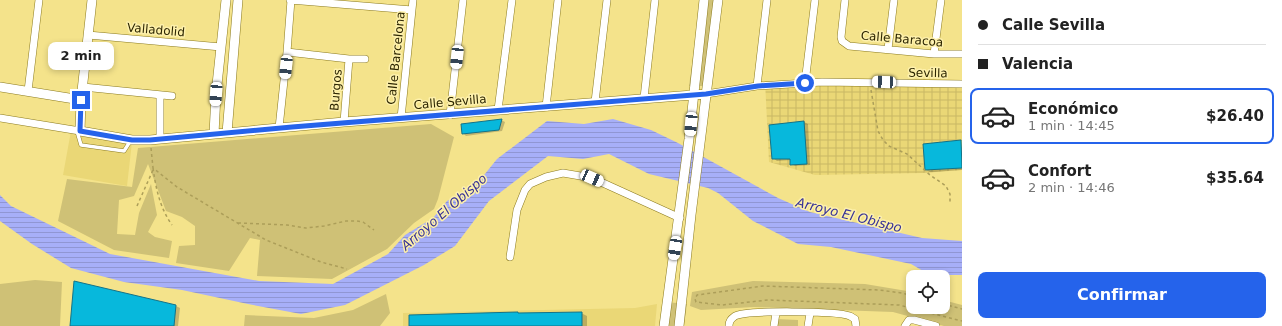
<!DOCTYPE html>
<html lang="es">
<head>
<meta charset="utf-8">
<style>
  body { margin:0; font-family:"DejaVu Sans",sans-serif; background:#f2f2f2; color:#222; height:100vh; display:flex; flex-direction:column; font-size:15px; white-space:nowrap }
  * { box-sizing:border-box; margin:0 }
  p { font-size:13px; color:#767676 }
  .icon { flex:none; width:22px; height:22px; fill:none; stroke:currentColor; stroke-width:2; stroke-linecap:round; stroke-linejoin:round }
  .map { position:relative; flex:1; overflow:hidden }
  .details { display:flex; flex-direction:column; background:#fff; width:320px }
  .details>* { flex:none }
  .top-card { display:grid; align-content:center; height:88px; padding:0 16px; background:#fff }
  .buttons { position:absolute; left:906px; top:270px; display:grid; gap:8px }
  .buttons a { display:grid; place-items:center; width:44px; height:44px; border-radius:8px; background:#fff; box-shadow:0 2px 6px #0003; font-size:20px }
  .end { position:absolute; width:18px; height:18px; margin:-9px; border:5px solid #2563eb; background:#fff; box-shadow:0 0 0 2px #fff }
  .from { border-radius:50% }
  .bubble { position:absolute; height:28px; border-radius:8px; background:#fff; box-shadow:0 2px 6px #0003; font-size:13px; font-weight:600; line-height:28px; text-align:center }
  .car { position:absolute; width:12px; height:24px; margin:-12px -6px; border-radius:5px; box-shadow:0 0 3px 1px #0007; background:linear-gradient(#fff 24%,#345 0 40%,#fff 0 76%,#345 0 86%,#fff 0) }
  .top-card b { display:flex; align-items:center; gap:14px; height:38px; font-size:15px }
  .top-card b+b { border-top:1px solid #e0e0e0 }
  .top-card i { width:10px; height:10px; background:#222 }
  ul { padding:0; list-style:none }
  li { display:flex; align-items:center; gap:12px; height:56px; margin:0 8px 6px; padding:0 8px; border:2px solid transparent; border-radius:8px }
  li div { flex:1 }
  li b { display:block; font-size:15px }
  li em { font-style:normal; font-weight:600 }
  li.on { border-color:#2563eb }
  li>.icon { width:36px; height:36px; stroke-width:1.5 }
  .action { display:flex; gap:8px; margin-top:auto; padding:8px 16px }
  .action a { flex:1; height:46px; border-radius:8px; background:#2563eb; color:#fff; font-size:16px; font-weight:600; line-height:46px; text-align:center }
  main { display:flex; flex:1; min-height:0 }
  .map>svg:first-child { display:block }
  .built { fill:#ead776 }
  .industrial { fill:url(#industrial-grid) }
  .green { fill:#cfc176 }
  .water { fill:url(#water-rules) }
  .shadow { fill:#0003 }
  .building { fill:#07b8dc; stroke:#137389 }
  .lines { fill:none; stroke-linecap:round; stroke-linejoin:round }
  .service-casing { stroke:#8c7b1e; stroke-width:4.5 }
  .minor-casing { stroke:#8c7b1e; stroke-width:8 }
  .tertiary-casing { stroke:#8c7b1e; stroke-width:10 }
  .path { stroke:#ac9e59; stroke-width:1.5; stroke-dasharray:3 3; stroke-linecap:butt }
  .service { stroke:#fff; stroke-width:3.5 }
  .minor { stroke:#fff; stroke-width:7 }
  .tertiary { stroke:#fff; stroke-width:9 }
  .route { stroke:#2563eb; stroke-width:5 }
  .labels { text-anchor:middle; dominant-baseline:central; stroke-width:3; stroke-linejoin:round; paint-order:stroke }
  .street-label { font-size:12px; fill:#2c2500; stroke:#fdf0ab }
  .water-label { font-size:13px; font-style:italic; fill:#373297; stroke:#fdf0ab }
</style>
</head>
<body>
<main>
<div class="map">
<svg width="962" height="326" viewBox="0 0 962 326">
  <defs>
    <pattern id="industrial-grid" width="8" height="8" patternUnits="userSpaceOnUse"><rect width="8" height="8" fill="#ead776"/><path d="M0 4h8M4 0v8" fill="none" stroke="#c9b864"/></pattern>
    <pattern id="water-rules" width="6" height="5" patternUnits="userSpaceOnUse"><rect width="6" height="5" fill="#a7aff8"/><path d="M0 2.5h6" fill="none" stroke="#9096d3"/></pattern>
  </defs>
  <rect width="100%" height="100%" fill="#f4e38b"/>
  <path class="built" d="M71,131L132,142L127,186L63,175Z
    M657,304L655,326H403V313L635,308Z"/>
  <path class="industrial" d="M920,79L962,81V170L923,173L815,175L769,162L765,81Z"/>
  <path class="green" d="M701,0H721L711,86H689Z
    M431,124L454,137L438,199L434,209L414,223L387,249L332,279L257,276L260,240L250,238L229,271L176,263L179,246L195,245V226L182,217L166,211L148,164L134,196L119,200L117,234L135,235L139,213L151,184L157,215L148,232L155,237L172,241L169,258L114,250L58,221L67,179L132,187L138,148Z
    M35,280L62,282L60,326H0V284Z
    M753,281L865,284L913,292V307H943V300L962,305V326H944L893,312L754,307L701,310L690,306L692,292Z
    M386,294L390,313L380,326H244L245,315L314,318L353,310Z
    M666,302L687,304L684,326H664Z
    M776,319L798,320V326H776Z"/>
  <path class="water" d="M613,119L651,130L678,143L778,198L810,212L922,238L962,241V275H930L911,264L831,247L798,244L753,221L718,193L708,188L649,174L609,154L583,159L548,156L489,201L455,246L424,265L345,305L301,314L248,304L182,290L124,282L71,268L32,244L0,221V195L11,206L110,254L259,281L333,284L388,254L405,235L433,218L447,201L476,185L497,159L547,121L584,124Z"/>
  <path class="shadow" d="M501,120L505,122L502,131L466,136L463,133Z
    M804,122L808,124L810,165L795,166L791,164V160L777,161L773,158Z
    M961,141L962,170L930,172L926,170L924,144Z
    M176,306L180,308L178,326H71Z
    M518,313L520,314L581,313L587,316V326H410Z"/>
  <path class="building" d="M502,119L499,130L462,134L461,124Z
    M804,121L807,164L790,165V159H772L769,125Z
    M961,140L962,168L925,170L923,144Z
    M74,281L176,305L174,326H70Z
    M518,312V313L582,312V326H409V315Z"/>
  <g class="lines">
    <defs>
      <path id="service" d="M77,131L81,145L124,151L131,140"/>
      <path id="minor" d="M290,0L412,10
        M845,0L841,37L842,41L849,46L934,54H962
        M88,35L221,47
        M888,49L894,0
        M287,52L349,59H365
        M934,54L941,0
        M805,83L815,0
        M757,86L767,0
        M83,87L172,96
        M28,91L39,0
        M706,94L757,86L822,82L962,84
        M160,95V139
        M644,98L655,0
        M595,102L607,0
        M546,107L558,0
        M498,110L512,0
        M450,115L463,0
        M0,118L80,131
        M401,118L413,0
        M344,122L349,59
        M279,128L287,52L291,0
        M510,257L517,210L525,190L530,184L546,177L563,173L592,178L680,218
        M729,326C729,321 731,319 735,316C746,310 837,311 850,316C852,317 853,318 855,319L856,326
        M774,326L776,313
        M808,326L810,313
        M905,326L909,320H914L936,326"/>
      <path id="tertiary" d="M92,0L81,100L80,131L132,140H150L344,122L706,94
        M0,87L81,100
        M227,133L238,0
        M214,134L216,94L226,0
        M664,326L689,139L704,0
        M679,326L691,215L718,0"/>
    </defs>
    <use href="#service" class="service-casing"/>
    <use href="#minor" class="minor-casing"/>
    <use href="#tertiary" class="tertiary-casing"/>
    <path class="path" d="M871,90L878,131L883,140L889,146L907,154L930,175L946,186L950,194V203
      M151,148L153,168L177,187L266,240L321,262L347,269
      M153,168C156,189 160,208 172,225
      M137,206L153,170
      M238,223L287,225L306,228L324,226L346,221H357L363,222L374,230
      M913,296L902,293L879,290L763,286L697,295L695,299L696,302L722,305L768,300L899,305L962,321
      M943,304L962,309"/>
    <use href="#service" class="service"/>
    <use href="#minor" class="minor"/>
    <use href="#tertiary" class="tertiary"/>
  </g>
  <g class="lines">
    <path class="route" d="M81,100L80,131L132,140H150L292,127L706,94L758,86L805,83"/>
  </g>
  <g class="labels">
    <g class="street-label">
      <text transform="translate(156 30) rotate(5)">Valladolid</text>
      <text transform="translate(902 39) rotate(5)">Calle Baracoa</text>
      <text transform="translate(396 58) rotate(-84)">Calle Barcelona</text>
      <text transform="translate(928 73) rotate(1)">Sevilla</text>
      <text transform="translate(336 90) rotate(-85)">Burgos</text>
      <text transform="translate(450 102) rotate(-5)">Calle Sevilla</text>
    </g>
    <g class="water-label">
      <text transform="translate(444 212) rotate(-41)">Arroyo El Obispo</text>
      <text transform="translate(849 215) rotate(14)">Arroyo El Obispo</text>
    </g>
  </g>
</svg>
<div class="buttons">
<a><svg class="icon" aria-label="locate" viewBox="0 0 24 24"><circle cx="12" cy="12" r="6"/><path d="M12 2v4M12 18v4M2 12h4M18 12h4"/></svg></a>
</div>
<i class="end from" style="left:805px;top:83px"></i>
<i class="end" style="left:81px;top:100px"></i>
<div class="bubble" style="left:48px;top:42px;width:66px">2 min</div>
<i class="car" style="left:457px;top:57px;rotate:186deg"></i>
<i class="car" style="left:286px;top:67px;rotate:186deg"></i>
<i class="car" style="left:884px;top:82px;rotate:272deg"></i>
<i class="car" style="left:216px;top:94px;rotate:184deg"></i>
<i class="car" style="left:691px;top:124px;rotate:185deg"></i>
<i class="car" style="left:592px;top:178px;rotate:114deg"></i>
<i class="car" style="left:675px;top:248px;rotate:189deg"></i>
</div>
<section class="details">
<div class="top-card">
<b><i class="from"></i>Calle Sevilla</b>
<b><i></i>Valencia</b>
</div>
<ul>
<li class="on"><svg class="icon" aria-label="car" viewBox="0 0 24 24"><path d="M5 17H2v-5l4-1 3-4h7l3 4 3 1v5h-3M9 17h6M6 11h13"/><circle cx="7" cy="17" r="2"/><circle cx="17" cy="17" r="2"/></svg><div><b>Económico</b><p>1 min · 14:45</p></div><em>$26.40</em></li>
<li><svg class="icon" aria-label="car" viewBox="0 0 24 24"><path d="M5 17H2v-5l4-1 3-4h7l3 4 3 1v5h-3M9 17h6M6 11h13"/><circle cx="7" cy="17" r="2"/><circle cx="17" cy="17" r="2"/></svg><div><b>Confort</b><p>2 min · 14:46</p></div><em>$35.64</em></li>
</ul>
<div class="action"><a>Confirmar</a></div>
</section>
</main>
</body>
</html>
